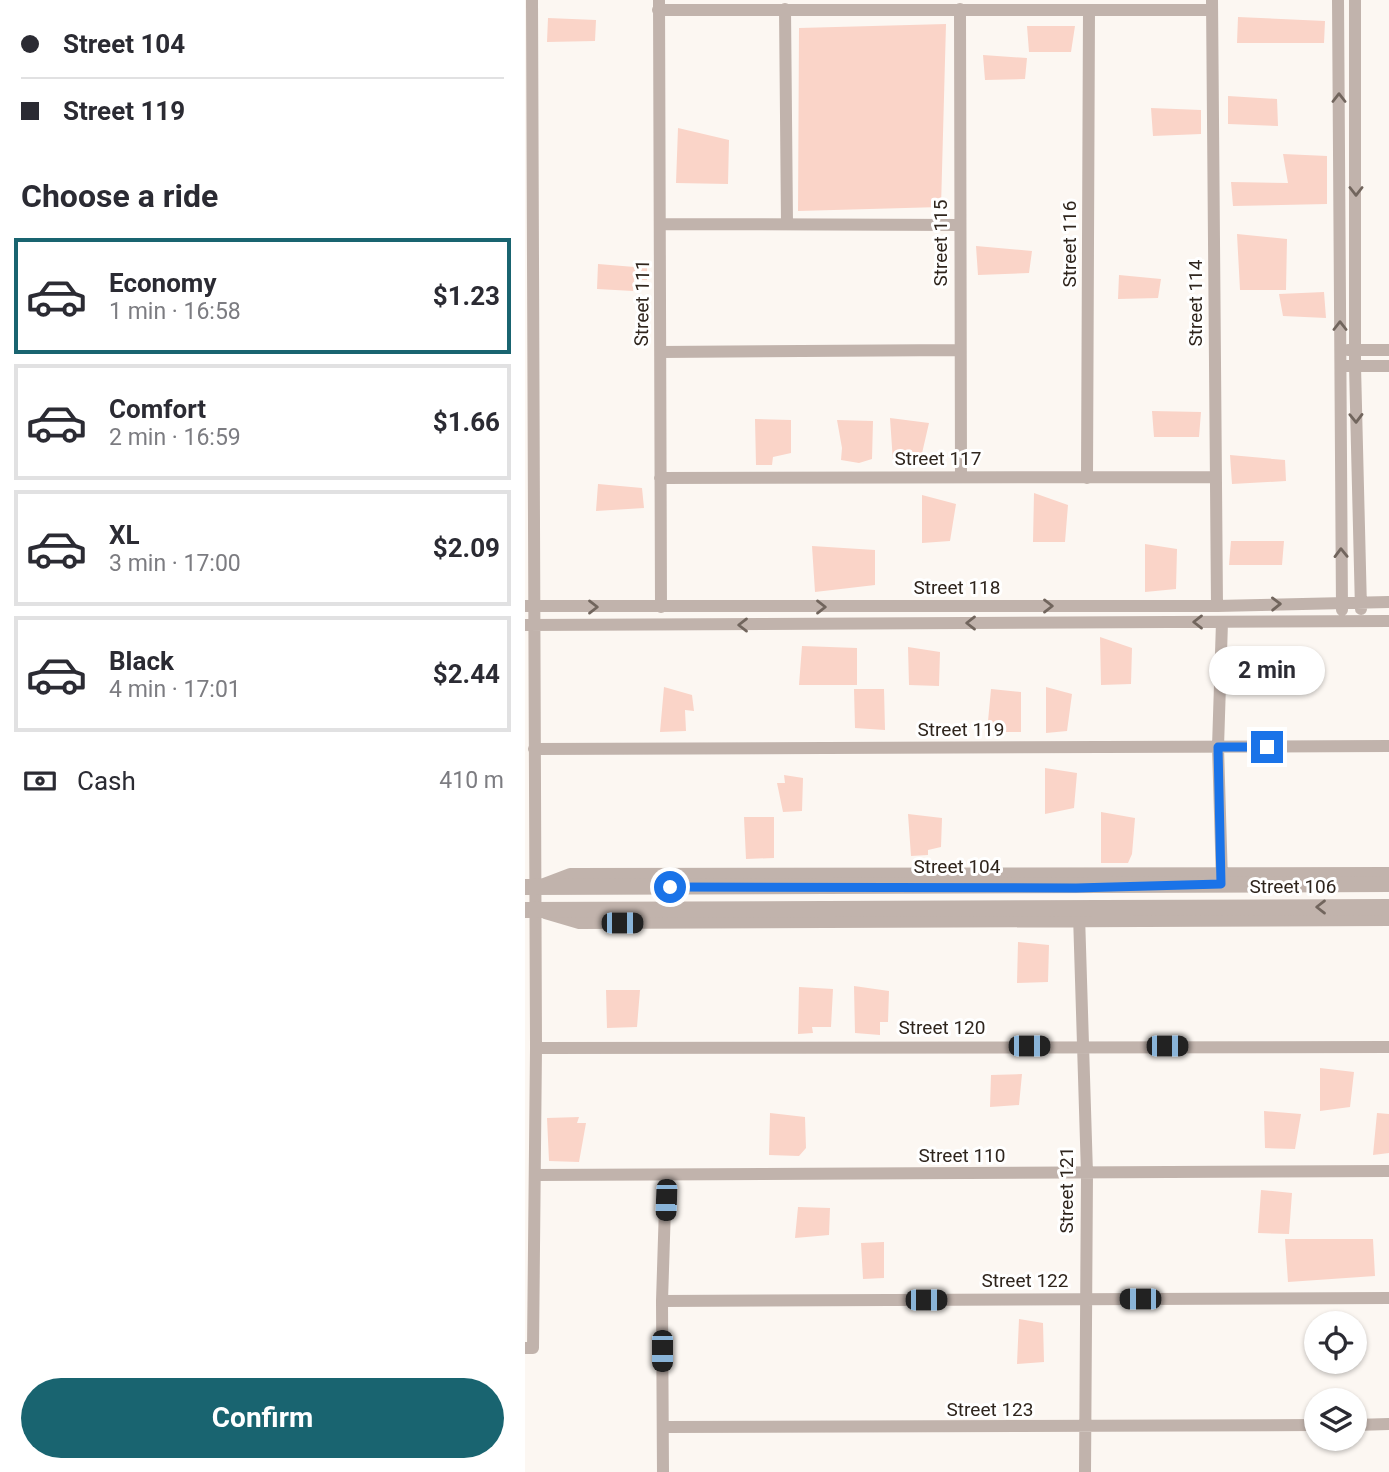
<!DOCTYPE html>
<html lang="en">
<head>
<meta charset="utf-8">
<style>
  body { margin:0; font-family:Roboto,sans-serif; background:#f2f2f3; color:#2b2b33; height:100vh; display:flex; flex-direction:column; font-size:26px; white-space:nowrap }
  * { box-sizing:border-box; margin:0 }
  p { font-size:23px; color:#7c7c81 }
  .icon { flex:none; width:38px; height:38px; fill:none; stroke:currentColor; stroke-width:2; stroke-linecap:round; stroke-linejoin:round }
  .map { position:relative; flex:1; overflow:hidden }
  .side { display:flex; flex-direction:column; background:#fff; width:525px }
  .side>* { flex:none }
  .top-card { display:grid; align-content:center; height:154px; padding:0 21px; background:#fff }
  .fabs { position:absolute; left:779px; top:1311px; display:grid; gap:14px }
  .fabs a { display:grid; place-items:center; width:63px; height:63px; border-radius:50%; background:#fff; box-shadow:0 2px 5px #0004; font-size:35px }
  .end { position:absolute; width:32px; height:32px; margin:-16px; border:9px solid #1a73e8; background:#fff; box-shadow:0 0 0 4px #fff }
  .from { border-radius:50% }
  .bubble { position:absolute; height:49px; border-radius:24px; background:#fff; box-shadow:0 2px 5px #0004; font-size:23px; font-weight:700; line-height:49px; text-align:center }
  .car { position:absolute; width:21px; height:42px; margin:-21px -10px; border-radius:9px; box-shadow:0 0 5px 2px #0007; background:linear-gradient(#222 24%,#8ab4d8 0 40%,#222 0 76%,#8ab4d8 0 86%,#222 0) }
  .top-card b { display:flex; align-items:center; gap:24px; height:66px; font-size:26px }
  .top-card b+b { border-top:2px solid #e1e1e2 }
  .top-card i { width:18px; height:18px; background:#2b2b33 }
  ul { padding:0; list-style:none }
  li { display:flex; align-items:center; gap:21px; height:116px; margin:0 14px 10px; padding:0 7px; border:4px solid #e1e1e2; border-radius:0px }
  li div { flex:1 }
  li b { display:block; font-size:26px }
  li em { font-style:normal; font-weight:700 }
  li.active { border-color:#196470 }
  li>.icon { width:63px; height:63px; stroke-width:1.5 }
  h2 { padding:0 21px; font-size:32px; line-height:84px }
  .pay { display:flex; align-items:center; gap:18px; height:77px; padding:0 21px; font-size:26px }
  .pay p { margin-inline-start:auto }
  .action { display:flex; gap:14px; margin-top:auto; padding:14px 21px }
  .action a { flex:1; height:80px; border-radius:42px; background:#196470; color:#fff; font-size:28px; font-weight:700; line-height:80px; text-align:center }
  main { display:flex; flex:1; min-height:0 }
  .map>svg:first-child { display:block }
  .building { fill:#fad4c8 }
  .lines { fill:none; stroke-linecap:round; stroke-linejoin:round }
  .minor { stroke:#c1b3ac; stroke-width:12 }
  .tertiary { stroke:#c1b3ac; stroke-width:16 }
  .oneway { stroke:#71655d }
  .route { stroke:#1a73e8; stroke-width:9 }
  .labels { text-anchor:middle; dominant-baseline:central; stroke-width:6; stroke-linejoin:round; paint-order:stroke }
  .street-label { font-size:19px; fill:#2f251d; stroke:#fff }
</style>
</head>
<body>
<main>
<section class="side">
<div class="top-card">
<b><i class="from"></i>Street 104</b>
<b><i></i>Street 119</b>
</div>
<h2>Choose a ride</h2>
<ul>
<li class="active"><svg class="icon" aria-label="car" viewBox="0 0 24 24"><path d="M5 17H2v-5l4-1 3-4h7l3 4 3 1v5h-3M9 17h6M6 11h13"/><circle cx="7" cy="17" r="2"/><circle cx="17" cy="17" r="2"/></svg><div><b>Economy</b><p>1 min · 16:58</p></div><em>$1.23</em></li>
<li><svg class="icon" aria-label="car" viewBox="0 0 24 24"><path d="M5 17H2v-5l4-1 3-4h7l3 4 3 1v5h-3M9 17h6M6 11h13"/><circle cx="7" cy="17" r="2"/><circle cx="17" cy="17" r="2"/></svg><div><b>Comfort</b><p>2 min · 16:59</p></div><em>$1.66</em></li>
<li><svg class="icon" aria-label="car" viewBox="0 0 24 24"><path d="M5 17H2v-5l4-1 3-4h7l3 4 3 1v5h-3M9 17h6M6 11h13"/><circle cx="7" cy="17" r="2"/><circle cx="17" cy="17" r="2"/></svg><div><b>XL</b><p>3 min · 17:00</p></div><em>$2.09</em></li>
<li><svg class="icon" aria-label="car" viewBox="0 0 24 24"><path d="M5 17H2v-5l4-1 3-4h7l3 4 3 1v5h-3M9 17h6M6 11h13"/><circle cx="7" cy="17" r="2"/><circle cx="17" cy="17" r="2"/></svg><div><b>Black</b><p>4 min · 17:01</p></div><em>$2.44</em></li>
</ul>
<div class="pay"><svg class="icon" aria-label="cash" viewBox="0 0 24 24"><path d="M3 7h18v10H3z"/><circle cx="12" cy="12" r="2"/></svg>Cash<p>410 m</p></div>
<div class="action"><a>Confirm</a></div>
</section>
<div class="map">
<svg width="864" height="1472" viewBox="0 0 864 1472">
  <rect width="100%" height="100%" fill="#fcf7f2"/>
  <path class="building" d="M713,17L800,21L799,43H712Z
    M23,18L71,20L70,41L22,42Z
    M421,24L416,207L273,211L274,28Z
    M502,26H550L546,52H504Z
    M458,55L502,58L500,79L460,80Z
    M703,96L752,99L753,126L703,124Z
    M626,108L676,110V134L628,136Z
    M153,128L204,140L203,184L151,183Z
    M758,154L802,156V204L708,206L706,182L763,183Z
    M712,234L762,239L761,290H715Z
    M451,246L507,251L504,273L453,275Z
    M73,264L122,268V280H109L108,291L72,289Z
    M594,275L636,279L633,298L593,299Z
    M799,292L801,318L758,316L754,294Z
    M627,411L676,412L674,437H629Z
    M365,418L404,423L395,462H368Z
    M230,419L266,420V453L248,457L247,465H231Z
    M312,420L348,421L347,459L334,463L316,460L317,448Z
    M705,455L760,460L761,481L707,484Z
    M73,484L117,488L119,508L71,511Z
    M509,493L543,505L540,542H508Z
    M397,495L431,504L425,541L397,543Z
    M706,541H759L757,565H704Z
    M620,544L652,549L651,589L620,592Z
    M287,546L350,550V585L290,592Z
    M575,637L607,648L606,684L576,685Z
    M277,646L332,648V685H274Z
    M383,647L415,652L414,686L384,685Z
    M139,687L167,695L169,711L160,710L161,731L135,732Z
    M521,687L547,694L542,731L521,733Z
    M329,689H359L360,730L330,728Z
    M466,689L496,692V732H462Z
    M520,768L552,773L549,808L520,814Z
    M259,775L278,778L277,811L258,812L252,783H260Z
    M576,812L610,818L607,854L603,863H576Z
    M383,814L417,818L416,847L403,850V855L386,856Z
    M219,817H249V858L221,859Z
    M493,942L524,945L523,982L492,983Z
    M329,986L364,991L363,1022H355V1035L330,1033Z
    M274,987L308,989L306,1027H287L288,1033L273,1034Z
    M81,990H115L112,1027L82,1028Z
    M795,1068L829,1072L825,1107L795,1111Z
    M497,1074L494,1105L465,1107L466,1075Z
    M739,1111L776,1114L770,1149L740,1148Z
    M245,1113L280,1117L281,1148L274,1156L244,1155Z
    M852,1113L864,1114V1153L848,1155Z
    M54,1117L52,1123H61L54,1162L24,1161L22,1118Z
    M736,1190L767,1193L764,1234L733,1233Z
    M273,1207L305,1208L304,1235L270,1238Z
    M760,1239H848L850,1276L763,1282Z
    M359,1242V1278L338,1279L336,1243Z
    M494,1319L518,1323L519,1362L492,1364Z"/>
  <g class="lines">
    <path class="minor" d="M134,0L136,607
      M687,0L692,606
      M813,0L817,610
      M830,0V366L836,609
      M260,9L262,224
      M435,9L436,477
      M133,10H687
      M137,224L435,225
      M823,350H864
      M136,352L434,350
      M822,366H864
      M135,478L691,477
      M562,478L564,10
      M0,606H692L864,602
      M0,625L864,621
      M9,749L864,746
      M697,881L693,747L697,622
      M16,885L45,874L864,873
      M20,913L54,923L864,920
      M554,915L562,1174L560,1472
      M11,1048L864,1047
      M10,1175L864,1171
      M137,1301L864,1298
      M0,1348H8L11,1048L7,0
      M830,1425L864,1424
      M138,1427L791,1425
      M138,1472L137,1301L141,1175"/>
    <path class="tertiary" d="M0,887L864,884
      M0,910L864,907"/>
  </g>
  <defs><path id="oneway-chevron" d="M-2-3.5L2.5 0L-2 3.5" fill="none" stroke-width="1.6" stroke-linecap="round" stroke-linejoin="round" transform="scale(1.75)"/></defs>
  <g class="oneway">
    <use href="#oneway-chevron" transform="translate(814 98) rotate(-90)"/>
    <use href="#oneway-chevron" transform="translate(831 191) rotate(90)"/>
    <use href="#oneway-chevron" transform="translate(815 326) rotate(-90)"/>
    <use href="#oneway-chevron" transform="translate(831 418) rotate(89)"/>
    <use href="#oneway-chevron" transform="translate(816 553) rotate(-91)"/>
    <use href="#oneway-chevron" transform="translate(751 604) rotate(-1)"/>
    <use href="#oneway-chevron" transform="translate(523 606)"/>
    <use href="#oneway-chevron" transform="translate(68 607)"/>
    <use href="#oneway-chevron" transform="translate(296 607)"/>
    <use href="#oneway-chevron" transform="translate(673 622) rotate(180)"/>
    <use href="#oneway-chevron" transform="translate(446 623) rotate(180)"/>
    <use href="#oneway-chevron" transform="translate(218 625) rotate(180)"/>
    <use href="#oneway-chevron" transform="translate(796 907) rotate(180)"/>
  </g>
  <g class="lines">
    <path class="route" d="M145,887L551,888L696,884L693,747H742"/>
  </g>
  <g class="labels">
    <g class="street-label">
      <text transform="translate(415 243) rotate(-90)">Street 115</text>
      <text transform="translate(544 244) rotate(-90)">Street 116</text>
      <text transform="translate(117 303) rotate(-89)">Street 111</text>
      <text transform="translate(670 303) rotate(-90)">Street 114</text>
      <text x="413" y="458">Street 117</text>
      <text x="432" y="587">Street 118</text>
      <text x="436" y="729">Street 119</text>
      <text x="432" y="866">Street 104</text>
      <text x="768" y="886">Street 106</text>
      <text x="417" y="1027">Street 120</text>
      <text x="437" y="1155">Street 110</text>
      <text transform="translate(541 1190) rotate(-90)">Street 121</text>
      <text x="500" y="1280">Street 122</text>
      <text x="465" y="1409">Street 123</text>
    </g>
  </g>
</svg>
<div class="fabs">
<a><svg class="icon" aria-label="locate" viewBox="0 0 24 24"><circle cx="12" cy="12" r="6"/><path d="M12 2v4M12 18v4M2 12h4M18 12h4"/></svg></a>
<a><svg class="icon" aria-label="layers" viewBox="0 0 24 24"><path d="M12 4l9 5-9 5-9-5zM3 14l9 5 9-5"/></svg></a>
</div>
<i class="end from" style="left:145px;top:887px"></i>
<i class="end" style="left:742px;top:747px"></i>
<div class="bubble" style="left:684px;top:646px;width:116px">2 min</div>
<i class="car" style="left:97px;top:923px;rotate:90deg"></i>
<i class="car" style="left:504px;top:1046px;rotate:90deg"></i>
<i class="car" style="left:642px;top:1046px;rotate:90deg"></i>
<i class="car" style="left:141px;top:1200px;rotate:182deg"></i>
<i class="car" style="left:615px;top:1299px;rotate:270deg"></i>
<i class="car" style="left:401px;top:1300px;rotate:90deg"></i>
<i class="car" style="left:137px;top:1351px;rotate:180deg"></i>
</div>
</main>
</body>
</html>
